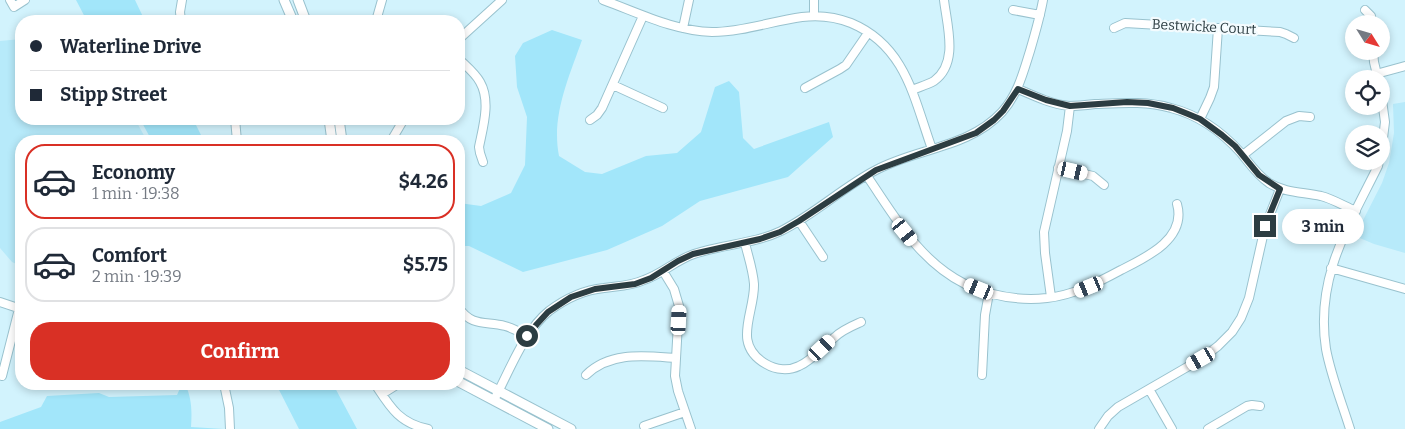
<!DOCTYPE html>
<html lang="en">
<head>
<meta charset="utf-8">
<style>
  body { margin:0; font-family:Bitter,serif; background:#f2f2f3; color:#1f2937; height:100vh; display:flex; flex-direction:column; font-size:19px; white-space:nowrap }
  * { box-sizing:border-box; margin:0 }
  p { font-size:16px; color:#747a83 }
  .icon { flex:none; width:28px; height:28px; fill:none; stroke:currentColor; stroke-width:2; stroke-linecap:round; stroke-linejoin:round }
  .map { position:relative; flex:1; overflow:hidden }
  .sheet { position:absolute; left:15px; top:135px; width:450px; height:255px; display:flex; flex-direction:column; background:#fff; border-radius:20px; box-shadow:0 2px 8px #0003 }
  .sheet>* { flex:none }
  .banner { position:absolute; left:15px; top:15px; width:450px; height:110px; border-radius:20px; box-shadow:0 2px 8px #0003; display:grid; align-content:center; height:110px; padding:0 15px; background:#fff }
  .needle { width:32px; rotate:127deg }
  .tools { position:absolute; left:1345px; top:15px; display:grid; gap:10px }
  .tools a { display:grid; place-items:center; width:45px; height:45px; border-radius:50%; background:#fff; box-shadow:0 2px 8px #0003; font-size:25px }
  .end { position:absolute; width:22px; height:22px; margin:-11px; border:6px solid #2c3d42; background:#fff; box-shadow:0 0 0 2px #fff }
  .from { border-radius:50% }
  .bubble { position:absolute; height:35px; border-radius:18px; background:#fff; box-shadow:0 2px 8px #0003; font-size:16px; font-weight:700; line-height:35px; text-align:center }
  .car { position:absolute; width:15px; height:30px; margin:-15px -8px; border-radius:6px; box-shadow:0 0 4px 1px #0007; background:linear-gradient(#fff 24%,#345 0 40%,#fff 0 76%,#345 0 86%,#fff 0) }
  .banner b { display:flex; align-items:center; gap:18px; height:48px; font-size:19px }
  .banner b+b { border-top:1px solid #e0e1e3 }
  .banner i { width:12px; height:12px; background:#1f2937 }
  ul { padding:9px 0 0; list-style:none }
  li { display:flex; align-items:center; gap:15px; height:75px; margin:0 10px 8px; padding:0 5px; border:2px solid #e0e1e3; border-radius:20px }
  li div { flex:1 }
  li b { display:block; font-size:19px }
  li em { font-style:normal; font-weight:700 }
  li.on { border-color:#d93025 }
  li>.icon { width:45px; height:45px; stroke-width:1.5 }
  .cta { display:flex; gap:10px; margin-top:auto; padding:10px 15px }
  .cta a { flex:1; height:58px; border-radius:20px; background:#d93025; color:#fff; font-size:20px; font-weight:700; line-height:58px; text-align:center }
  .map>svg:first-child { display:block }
  .built { fill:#b7eafa }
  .green { fill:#a2e6fa }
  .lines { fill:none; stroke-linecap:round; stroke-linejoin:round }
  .minor-casing { stroke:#99c2ce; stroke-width:10 }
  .major-casing { stroke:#99c2ce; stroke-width:11 }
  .minor { stroke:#fff; stroke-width:8 }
  .major { stroke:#fff; stroke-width:9 }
  .route { stroke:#2c3d42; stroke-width:6 }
  .labels { text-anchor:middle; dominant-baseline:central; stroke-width:4.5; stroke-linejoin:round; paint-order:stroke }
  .street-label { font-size:14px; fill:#2c3d42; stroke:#f3fbfe }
</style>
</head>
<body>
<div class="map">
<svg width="1405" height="429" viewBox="0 0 1405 429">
  <rect width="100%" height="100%" fill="#d2f3fd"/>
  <path class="built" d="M21,39V119H135L147,141H21V266L12,262L0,248V41Z
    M1405,102V253L1374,244L1355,236L1382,183L1389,163L1394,133L1393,104Z"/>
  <path class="green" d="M76,0H135L145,21H87Z
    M552,30L582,40C569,77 551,116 559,156L585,172L602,174L646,156L677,153L701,132L715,87L729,81L739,92L743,138L754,149L829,122L833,137L788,177L700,201L662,226L607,250L523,272L469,246H459V203L481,206L511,193L525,165L527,117L517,87L515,56L523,43Z
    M140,119H193L204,141H152Z
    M182,384H185C192,398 192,412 191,427L224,429H0V422L41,407L47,396L99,393L109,397L177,395Z
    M276,384H333L357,429H299Z"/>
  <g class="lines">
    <defs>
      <path id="minor" d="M10,0L14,7L25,0
        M603,0C639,13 674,31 712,32C743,32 772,21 802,17C818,15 836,17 851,23C906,46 914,99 932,149
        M814,0V16
        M1013,10L1040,15
        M1365,10L1371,16L1372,24
        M181,21L180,12L182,0
        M376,21L382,0
        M683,28L689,0
        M1114,28L1125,23L1280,32L1286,34L1294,38
        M459,39L502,0
        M1373,51L1374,62L1378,79
        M459,59C466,66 475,73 480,82C491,101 483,127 479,147L480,153L483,162
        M1376,74L1405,66
        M613,85L663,108
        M805,88L840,69L846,65L868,33
        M1018,89C1034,96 1051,104 1069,106C1077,106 1087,105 1095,104C1121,103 1146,101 1171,108C1199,115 1222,132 1241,153C1250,164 1257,175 1269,183C1285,193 1303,192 1321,196C1333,199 1344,206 1356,211
        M912,90C919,87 927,85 934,81C959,63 947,26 944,0
        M1381,93L1385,122L1381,154
        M235,119L237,141
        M1200,119L1210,98L1214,87L1218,28
        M590,120L597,115L602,108L643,16
        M391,141L404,119
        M1243,155L1286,121L1299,116L1310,117
        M1058,168L1093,176L1104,185
        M867,176C895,217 919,261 965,284C991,296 1019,301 1047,298C1074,295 1097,283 1121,270C1145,258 1187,239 1177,204
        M799,221L823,257
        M745,243C748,256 753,270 754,284C755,313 731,344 766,364C776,370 789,371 799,366C813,360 823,346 835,337C842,330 852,326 861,322
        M1331,268L1405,289
        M663,271L674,289L679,306L675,376L678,391L691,429
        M1051,297L1045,253L1044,232L1067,131L1070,106
        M0,302L21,309
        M459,308C472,327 486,321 505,326C513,328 520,332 527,336
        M586,375C610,351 645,356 676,358
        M982,375L985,315L989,293
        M2,376L19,309
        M224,384L229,408L230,429
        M375,384C390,407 399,423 428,429
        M1149,389L1172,429
        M382,394L398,384
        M494,400C509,372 524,331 549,311C565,299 583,290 604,288C618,286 631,286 644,280C662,274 676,260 694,254C723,244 754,244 781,231C815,214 843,187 876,170C917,148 969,148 1002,112C1018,94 1023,73 1030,51C1035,34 1040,17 1043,0
        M644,426L685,412
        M1099,429L1108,416L1118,407L1201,359L1218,346L1232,332L1241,318L1249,298L1265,227L1280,189
        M1208,429L1247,406L1252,405L1260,406
        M1350,429C1342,403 1331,376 1326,349C1315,278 1348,227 1378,166L1379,161"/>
      <path id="major" d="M284,0L293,21
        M298,0L306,21
        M329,119L332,141
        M339,119L342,141
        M459,370L571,429
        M459,382L548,429"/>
    </defs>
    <use href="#minor" class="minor-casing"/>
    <use href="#major" class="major-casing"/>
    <use href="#minor" class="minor"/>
    <use href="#major" class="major"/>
  </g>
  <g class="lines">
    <path class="route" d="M527,336L537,324L548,312L571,297L595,289L635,284L651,278L678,261L693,254L760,239L780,232L799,221L876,170L976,133L994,120L1003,111L1018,89L1046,100L1070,106L1127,102L1148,103L1173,108L1188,114L1200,119L1222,135L1235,146L1259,175L1280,189L1265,226"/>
  </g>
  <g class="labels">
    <g class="street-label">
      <text transform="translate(1204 27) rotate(3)">Bestwicke Court</text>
    </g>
  </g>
</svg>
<div class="tools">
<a><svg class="needle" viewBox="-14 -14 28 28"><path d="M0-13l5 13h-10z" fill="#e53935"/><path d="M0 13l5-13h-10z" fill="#747a83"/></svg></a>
<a><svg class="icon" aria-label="locate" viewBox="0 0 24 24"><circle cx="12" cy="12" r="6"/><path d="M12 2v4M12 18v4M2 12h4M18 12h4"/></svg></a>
<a><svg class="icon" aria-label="layers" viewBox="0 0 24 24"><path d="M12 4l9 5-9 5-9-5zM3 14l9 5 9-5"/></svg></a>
</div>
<i class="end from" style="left:527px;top:336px"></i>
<i class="end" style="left:1265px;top:226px"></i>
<div class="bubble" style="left:1282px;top:209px;width:82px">3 min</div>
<i class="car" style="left:1073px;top:171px;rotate:103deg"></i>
<i class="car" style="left:905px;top:232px;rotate:141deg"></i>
<i class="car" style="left:1089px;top:287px;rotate:248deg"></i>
<i class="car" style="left:979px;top:289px;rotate:292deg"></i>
<i class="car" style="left:679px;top:320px;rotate:3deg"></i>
<i class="car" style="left:822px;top:348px;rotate:47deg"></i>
<i class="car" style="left:1201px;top:359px;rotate:240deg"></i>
<div class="banner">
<b><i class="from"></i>Waterline Drive</b>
<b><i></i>Stipp Street</b>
</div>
<section class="sheet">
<ul>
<li class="on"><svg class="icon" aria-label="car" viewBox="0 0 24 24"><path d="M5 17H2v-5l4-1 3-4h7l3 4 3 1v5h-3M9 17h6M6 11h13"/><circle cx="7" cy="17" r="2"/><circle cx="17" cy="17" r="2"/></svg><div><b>Economy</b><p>1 min · 19:38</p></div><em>$4.26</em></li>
<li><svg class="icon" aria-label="car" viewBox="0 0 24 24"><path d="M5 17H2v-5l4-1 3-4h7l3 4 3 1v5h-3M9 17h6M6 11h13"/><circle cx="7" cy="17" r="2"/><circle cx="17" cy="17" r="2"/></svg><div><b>Comfort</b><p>2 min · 19:39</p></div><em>$5.75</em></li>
</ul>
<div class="cta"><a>Confirm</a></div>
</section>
</div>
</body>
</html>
